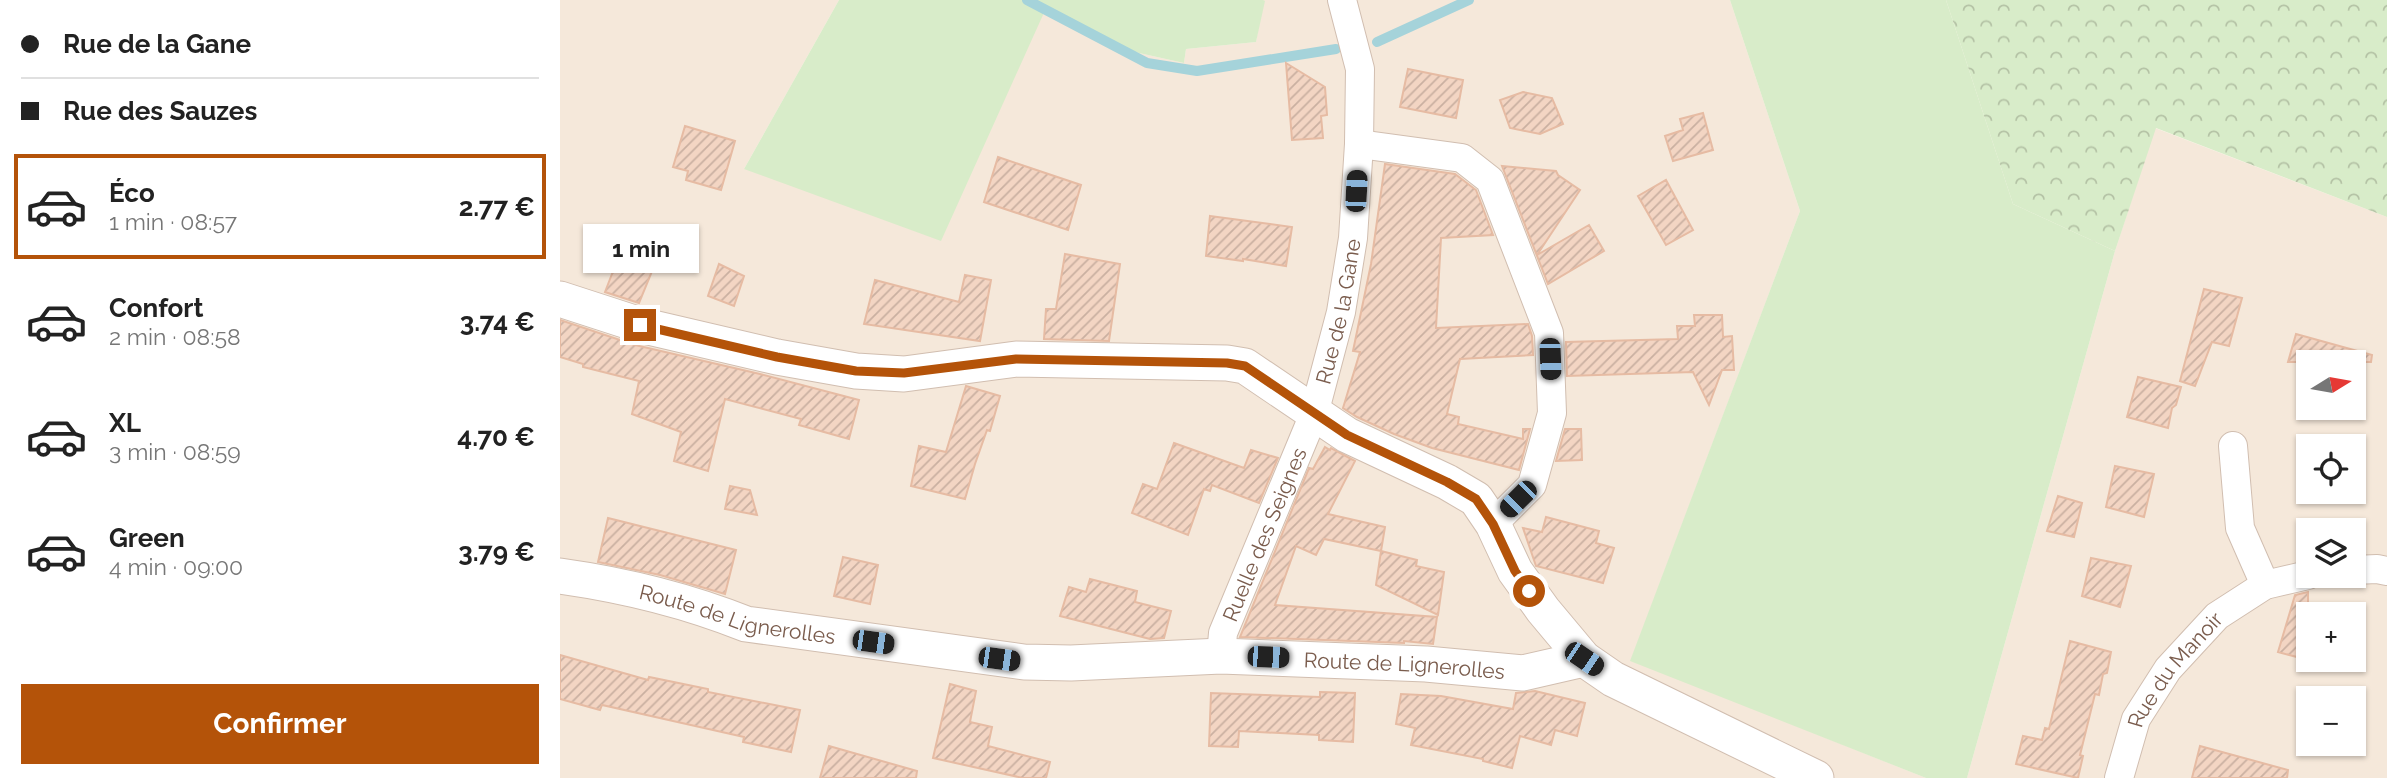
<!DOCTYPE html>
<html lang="fr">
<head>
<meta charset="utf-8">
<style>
  body { margin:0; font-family:Raleway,sans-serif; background:#f6f6f6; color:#222; height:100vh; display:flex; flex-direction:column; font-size:26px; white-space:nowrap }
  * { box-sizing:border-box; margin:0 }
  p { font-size:23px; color:#767676 }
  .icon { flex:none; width:38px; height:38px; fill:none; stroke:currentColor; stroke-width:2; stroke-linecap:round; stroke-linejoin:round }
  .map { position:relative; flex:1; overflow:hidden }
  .side { display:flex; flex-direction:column; background:#fff; width:560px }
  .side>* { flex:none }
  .banner { display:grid; align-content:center; height:154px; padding:0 21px; background:#fff }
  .needle { width:46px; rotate:79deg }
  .controls { position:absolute; left:1736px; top:350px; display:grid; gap:14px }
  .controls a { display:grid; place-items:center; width:70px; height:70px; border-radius:0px; background:#fff; box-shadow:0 2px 5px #0004; font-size:35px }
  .end { position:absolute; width:32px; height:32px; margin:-16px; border:9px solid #b45309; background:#fff; box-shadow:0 0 0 4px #fff }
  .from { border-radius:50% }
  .bubble { position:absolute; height:49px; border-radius:0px; background:#fff; box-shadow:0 2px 5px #0004; font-size:23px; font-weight:700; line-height:49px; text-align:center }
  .car { position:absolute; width:21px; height:42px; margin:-21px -10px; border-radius:9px; box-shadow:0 0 5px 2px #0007; background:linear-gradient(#222 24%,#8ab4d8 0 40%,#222 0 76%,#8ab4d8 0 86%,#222 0) }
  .banner b { display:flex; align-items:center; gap:24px; height:66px; font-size:26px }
  .banner b+b { border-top:2px solid #e0e0e0 }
  .banner i { width:18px; height:18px; background:#222 }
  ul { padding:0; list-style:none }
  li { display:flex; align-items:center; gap:21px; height:105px; margin:0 14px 10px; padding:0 7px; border:4px solid transparent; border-radius:0px }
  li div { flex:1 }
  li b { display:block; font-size:26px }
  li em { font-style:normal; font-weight:700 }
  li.active { border-color:#b45309 }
  li>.icon { width:63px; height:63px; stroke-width:1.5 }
  .cta { display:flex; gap:14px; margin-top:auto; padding:14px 21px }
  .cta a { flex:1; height:80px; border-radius:0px; background:#b45309; color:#fff; font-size:28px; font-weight:700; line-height:80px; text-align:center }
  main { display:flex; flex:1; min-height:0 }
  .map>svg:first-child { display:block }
  .residential { fill:#f5e8da; fill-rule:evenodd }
  .grass { fill:#d8ecc9 }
  .forest { fill:url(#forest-crowns) }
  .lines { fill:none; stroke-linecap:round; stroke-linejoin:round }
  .stream { stroke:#a5d3da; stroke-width:10 }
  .building { fill:url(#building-hatch); stroke:#e6bba3; stroke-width:2 }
  .minor-casing { stroke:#d1beb0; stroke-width:30 }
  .tertiary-casing { stroke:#d1beb0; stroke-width:37 }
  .minor { stroke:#fff; stroke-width:28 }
  .tertiary { stroke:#fff; stroke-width:35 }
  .route { stroke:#b45309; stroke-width:9 }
  .labels { text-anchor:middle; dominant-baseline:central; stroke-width:5; stroke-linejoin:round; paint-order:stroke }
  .street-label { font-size:21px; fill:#7a5c4d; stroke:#fffaf3 }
</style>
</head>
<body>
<main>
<section class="side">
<div class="banner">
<b><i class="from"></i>Rue de la Gane</b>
<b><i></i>Rue des Sauzes</b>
</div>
<ul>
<li class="active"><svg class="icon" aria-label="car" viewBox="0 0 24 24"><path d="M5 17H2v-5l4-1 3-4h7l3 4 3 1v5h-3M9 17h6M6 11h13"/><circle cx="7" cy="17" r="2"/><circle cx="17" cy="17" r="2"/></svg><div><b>Éco</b><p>1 min · 08:57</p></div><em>2.77 €</em></li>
<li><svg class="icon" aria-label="car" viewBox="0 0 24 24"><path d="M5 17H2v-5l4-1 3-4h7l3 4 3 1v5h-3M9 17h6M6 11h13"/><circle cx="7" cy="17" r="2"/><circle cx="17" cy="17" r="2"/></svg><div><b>Confort</b><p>2 min · 08:58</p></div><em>3.74 €</em></li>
<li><svg class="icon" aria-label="car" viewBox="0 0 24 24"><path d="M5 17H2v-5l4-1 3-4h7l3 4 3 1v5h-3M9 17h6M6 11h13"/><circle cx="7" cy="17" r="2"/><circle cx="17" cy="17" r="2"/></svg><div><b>XL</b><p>3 min · 08:59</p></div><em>4.70 €</em></li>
<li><svg class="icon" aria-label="car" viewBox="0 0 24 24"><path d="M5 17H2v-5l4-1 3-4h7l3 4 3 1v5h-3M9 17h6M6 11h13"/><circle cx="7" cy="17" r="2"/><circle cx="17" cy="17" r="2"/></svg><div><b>Green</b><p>4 min · 09:00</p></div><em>3.79 €</em></li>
</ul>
<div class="cta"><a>Confirmer</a></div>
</section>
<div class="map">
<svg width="1827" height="778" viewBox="0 0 1827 778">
  <defs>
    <pattern id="forest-crowns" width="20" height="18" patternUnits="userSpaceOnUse" patternTransform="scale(1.75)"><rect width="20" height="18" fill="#d8ecc9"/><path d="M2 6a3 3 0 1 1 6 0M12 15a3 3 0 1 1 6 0" fill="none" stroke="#b4c2a5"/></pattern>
    <pattern id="building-hatch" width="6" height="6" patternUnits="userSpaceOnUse" patternTransform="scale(1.75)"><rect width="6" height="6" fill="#f3d5c3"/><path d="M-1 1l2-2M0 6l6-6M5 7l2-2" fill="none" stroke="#cab0a1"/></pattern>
  </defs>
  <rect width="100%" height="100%" fill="#fdf6ec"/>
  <path class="residential" d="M0,0H279L184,169L487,6L543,45L624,63L626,49L696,42L703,0H1170L1240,211L1071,660L1366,778H0Z
    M1595,128L1827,217V778H1407L1555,251ZM1748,362H1794V408H1748ZM1748,446H1794V492H1748ZM1748,530H1794V576H1748ZM1748,614H1794V660H1748ZM1748,698H1794V744H1748Z"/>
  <path class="grass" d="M279,0H703L705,1L696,42L626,49L624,63L543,45L487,6L381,241L184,169Z
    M1170,0H1386L1453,204L1555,251L1407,778H1366L1070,661L1240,211Z"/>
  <path class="forest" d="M1386,0H1827V217L1596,128L1555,251L1453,204Z"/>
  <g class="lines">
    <path class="stream" d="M467,0L587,63L637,71L776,49
      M817,42L909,0"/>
  </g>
  <path class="building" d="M726,63L765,87L767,115L761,116L763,138L732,140Z
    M848,69L903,80L896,118L840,107Z
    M963,92L992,98L1003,124L980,134L950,128L940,100Z
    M1143,113L1153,150L1113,161L1105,136L1123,130L1120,119Z
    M125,126L175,141L161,190L126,180L128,171L113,167Z
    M438,157L521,185L508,230L424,202Z
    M825,164L895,174L916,190L933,235L881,238L876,328L968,324L972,336L973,355L900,359L887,414L899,417L898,424L963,439V429H970L959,470L872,448L834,434L797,417L783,408L800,352L793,351L811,264Z
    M942,166L996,171L998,175L1020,190L977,255L1029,225L1044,251L988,284Z
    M1106,180L1133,230L1106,245L1078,196Z
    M650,216L732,227L726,266L683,259V261L646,256Z
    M69,230L104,242L79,303L45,292Z
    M505,254L560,264L549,341L484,339L486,309H496Z
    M159,264L184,276L174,306L148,296Z
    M405,275L431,280L420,341L304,324L315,280L399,302Z
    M1644,289L1682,298L1669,346L1652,342L1635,386L1620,381Z
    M1134,315H1162L1163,337L1172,336L1174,370H1162L1149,405L1133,372L1007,376L1006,342L1118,339L1117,326H1135Z
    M0,320L75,345L200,374L299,400L289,439L239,425L241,419L165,399L148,471L114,461L121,432L72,414L79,381L23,367V364L0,357Z
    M1736,334L1812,355L1811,362H1728Z
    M1578,377L1621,387L1616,405L1612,408L1608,428L1567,417Z
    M406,386L440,396L430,431L427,430L415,464L405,499L351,486L359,446L386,452Z
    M1005,429H1021L1022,460L996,461Z
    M614,443L684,468L691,450L718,458L699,503L652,485L650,491L644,489L628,535L572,513L583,484L597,489Z
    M765,447L770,450L771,448L795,461L768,514L825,527L821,551L764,539L756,555L736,546L715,605L877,617L873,644L844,641V643L680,637L749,468L753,469Z
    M1555,466L1594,474L1584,517L1546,507Z
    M170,486L190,490L197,515L165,509Z
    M1498,496L1522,503L1514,537L1487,531Z
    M986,517L1039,531L1036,543L1054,548L1043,583L976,566L963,528L982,532Z
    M48,518L176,550L165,594L100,575L38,562Z
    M821,551L857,560L856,566L884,572L878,615L816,585Z
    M283,557L318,565L310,604L274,596Z
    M1531,558L1571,566L1560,607L1522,596Z
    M530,579L577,591L575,602L611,611L604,638L590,639L500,616L509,587L526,592Z
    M1748,592V660L1718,652L1735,595Z
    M1510,641L1551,652L1547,673L1543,674L1539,695L1535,694L1520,755L1523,756L1518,778L1456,764L1463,736L1482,740L1485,728L1489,729Z
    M0,655L88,680L89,677L148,689V692L240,710L231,752L183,742L184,737L42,705L40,710L0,699Z
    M390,684L416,691L410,722L432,727L428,746L490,762L486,778H463L373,758Z
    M975,691L1025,703L1017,736L995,730L991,745L960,736L952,768L923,761V759L851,745L855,728L836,724L841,694L881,696L953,709L956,693Z
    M760,692L795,693L793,742L759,740V735L679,731L678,747L649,746L651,693L760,697Z
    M269,746L357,771L356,778H260Z
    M1640,746L1728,770L1727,778H1632Z"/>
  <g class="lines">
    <defs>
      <g id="minor">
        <path d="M799,144L902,158L930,180L989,333L992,413L972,485L933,524"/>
        <path d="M1673,446L1680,528L1705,585"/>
        <path d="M1794,570L1817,569L1827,571"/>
        <path id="s1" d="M661,656L663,633L754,414L781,312L793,238L799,144L800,69L782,0"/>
        <path id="s2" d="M1559,778L1576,719L1608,669L1657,616L1705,585L1748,575"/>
      </g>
      <g id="tertiary">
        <path d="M0,299L80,325L217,357L296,371L344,374L456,359L667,363L685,366L787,435L887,482L916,499L933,524L955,571L983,610L1024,659L1053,679L1256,778"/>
        <path id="s3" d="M0,576C64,585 126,600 186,624L464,662L511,663L661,656L866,664L963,673L1024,659"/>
      </g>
    </defs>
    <use href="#minor" class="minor-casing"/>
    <use href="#tertiary" class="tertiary-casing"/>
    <use href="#minor" class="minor"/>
    <use href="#tertiary" class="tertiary"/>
  </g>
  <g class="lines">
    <path class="route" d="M80,325L217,357L296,371L344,373L456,359L667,363L685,366L787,435L887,482L916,499L933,524L955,571L969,591"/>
  </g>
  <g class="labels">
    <g class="street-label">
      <text stroke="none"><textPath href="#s1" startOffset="366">Rue de la Gane</textPath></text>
      <text stroke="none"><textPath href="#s1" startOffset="130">Ruelle des Seignes</textPath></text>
      <text stroke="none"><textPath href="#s3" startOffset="182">Route de Lignerolles</textPath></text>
      <text stroke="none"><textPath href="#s3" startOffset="854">Route de Lignerolles</textPath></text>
      <text stroke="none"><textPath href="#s2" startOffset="124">Rue du Manoir</textPath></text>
    </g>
  </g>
</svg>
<div class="controls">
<a><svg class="needle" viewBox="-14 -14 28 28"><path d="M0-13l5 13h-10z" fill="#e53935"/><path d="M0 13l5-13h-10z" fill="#767676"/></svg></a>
<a><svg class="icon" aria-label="locate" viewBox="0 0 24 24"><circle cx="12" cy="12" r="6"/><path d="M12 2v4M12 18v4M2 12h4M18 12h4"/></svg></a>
<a><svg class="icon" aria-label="layers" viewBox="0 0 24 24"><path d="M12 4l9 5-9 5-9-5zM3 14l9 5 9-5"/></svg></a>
<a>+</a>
<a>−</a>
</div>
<i class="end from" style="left:969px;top:591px"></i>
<i class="end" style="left:80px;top:325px"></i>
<div class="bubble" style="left:23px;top:224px;width:116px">1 min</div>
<i class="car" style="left:796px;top:191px;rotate:3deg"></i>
<i class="car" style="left:990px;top:359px;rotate:178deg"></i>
<i class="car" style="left:958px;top:499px;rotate:225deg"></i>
<i class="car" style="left:313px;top:642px;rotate:98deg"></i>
<i class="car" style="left:708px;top:657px;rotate:92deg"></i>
<i class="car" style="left:439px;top:659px;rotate:98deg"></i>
<i class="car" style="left:1024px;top:659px;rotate:124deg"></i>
</div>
</main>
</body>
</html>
